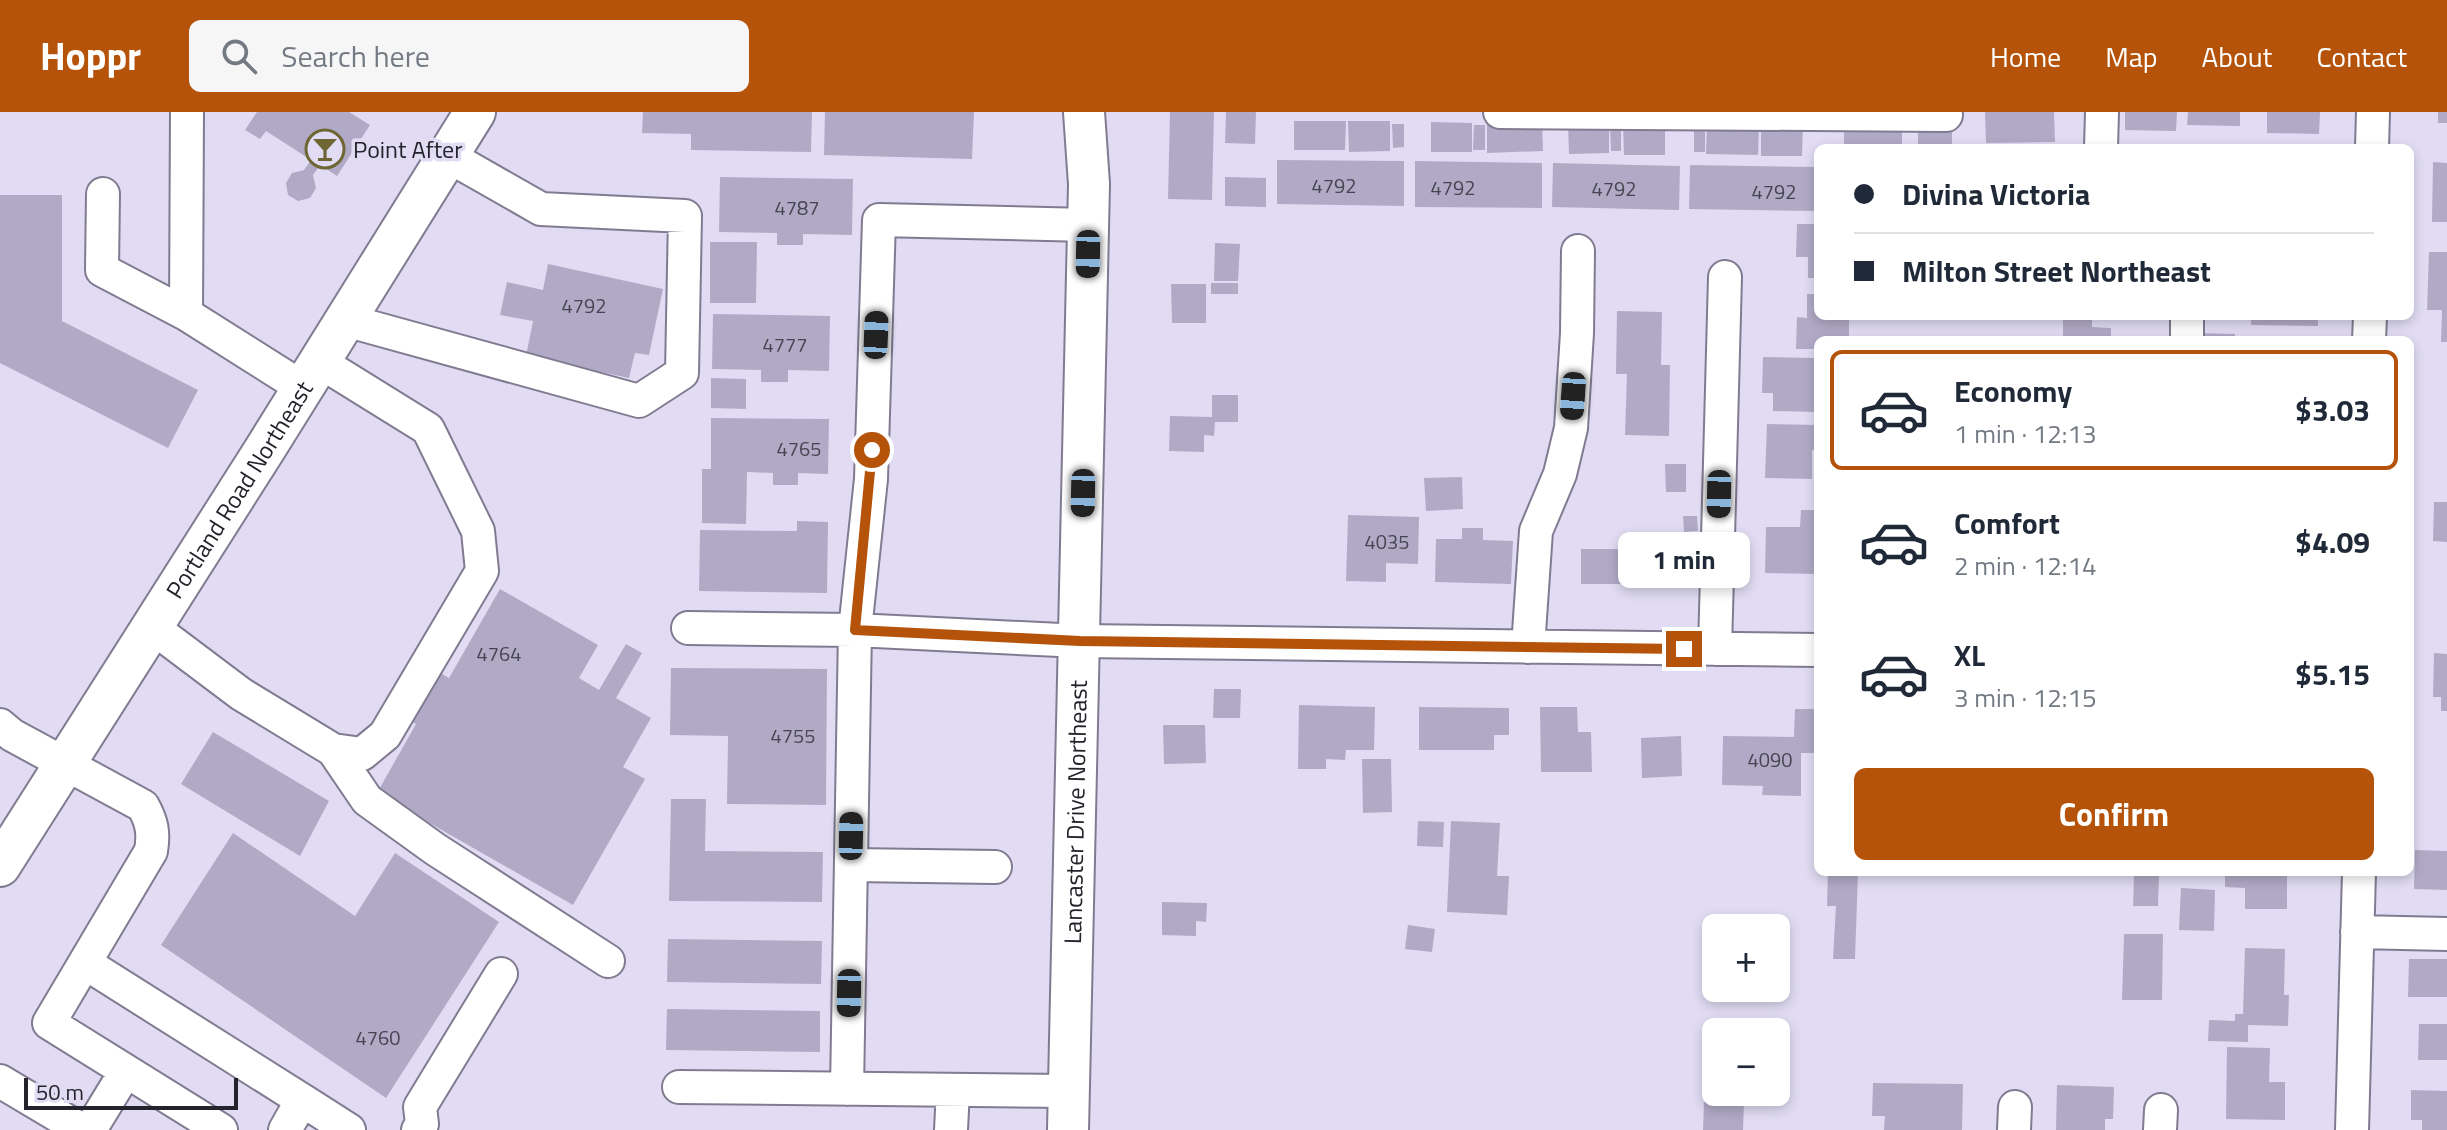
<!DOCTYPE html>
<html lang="en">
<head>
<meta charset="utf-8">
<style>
  body { margin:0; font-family:"Titillium Web",sans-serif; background:#f6f6f7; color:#1f2937; height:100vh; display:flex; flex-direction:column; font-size:30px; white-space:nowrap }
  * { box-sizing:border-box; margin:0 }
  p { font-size:26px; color:#747a83 }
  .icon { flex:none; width:44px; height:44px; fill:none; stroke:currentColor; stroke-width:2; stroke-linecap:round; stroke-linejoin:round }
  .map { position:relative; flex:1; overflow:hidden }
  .details { position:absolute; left:1814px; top:224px; width:600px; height:540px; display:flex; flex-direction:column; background:#fff; border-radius:12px; box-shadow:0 4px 12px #0003 }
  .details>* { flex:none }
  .hud { position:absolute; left:1814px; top:32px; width:600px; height:176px; border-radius:12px; box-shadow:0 4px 12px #0003; display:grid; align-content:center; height:176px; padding:0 40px; background:#fff }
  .controls { position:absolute; left:1702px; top:802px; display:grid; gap:16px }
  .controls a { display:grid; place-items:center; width:88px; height:88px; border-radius:12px; background:#fff; box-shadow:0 4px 12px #0003; font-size:40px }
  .scale { position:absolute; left:24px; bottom:20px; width:214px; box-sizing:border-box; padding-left:8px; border:4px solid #24222a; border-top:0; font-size:22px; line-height:28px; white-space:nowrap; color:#24222a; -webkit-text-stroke:6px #e1dcf3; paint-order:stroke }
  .end { position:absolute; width:36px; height:36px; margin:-18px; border:10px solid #b45309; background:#fff; box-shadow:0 0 0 4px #fff }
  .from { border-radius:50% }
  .bubble { position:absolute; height:56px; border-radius:12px; background:#fff; box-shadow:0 4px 12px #0003; font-size:26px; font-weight:700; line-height:56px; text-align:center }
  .car { position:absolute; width:24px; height:48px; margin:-24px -12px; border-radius:10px; box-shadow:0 0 6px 2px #0007; background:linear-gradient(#222 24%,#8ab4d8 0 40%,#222 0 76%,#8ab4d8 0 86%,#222 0) }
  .hud b { display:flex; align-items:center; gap:28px; height:76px; font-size:30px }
  .hud b+b { border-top:2px solid #e0e1e3 }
  .hud i { width:20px; height:20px; background:#1f2937 }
  ul { padding:14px 0 0; list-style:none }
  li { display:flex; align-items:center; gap:24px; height:120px; margin:0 16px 12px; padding:0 24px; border:4px solid transparent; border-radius:12px }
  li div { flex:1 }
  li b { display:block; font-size:30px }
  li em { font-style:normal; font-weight:700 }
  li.active { border-color:#b45309 }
  li>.icon { width:72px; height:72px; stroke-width:1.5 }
  .cta { display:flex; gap:16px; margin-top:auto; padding:16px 40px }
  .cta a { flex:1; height:92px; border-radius:12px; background:#b45309; color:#fff; font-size:32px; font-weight:700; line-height:92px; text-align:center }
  header { display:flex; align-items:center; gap:48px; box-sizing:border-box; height:112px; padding:0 40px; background:#b45309; color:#fff }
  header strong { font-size:38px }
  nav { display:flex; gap:44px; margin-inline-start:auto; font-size:28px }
  .search { width:560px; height:72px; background:#f6f6f7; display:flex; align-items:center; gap:20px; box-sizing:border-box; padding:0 28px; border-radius:12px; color:#747a83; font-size:30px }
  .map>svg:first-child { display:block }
  .building { fill:#b1aac7 }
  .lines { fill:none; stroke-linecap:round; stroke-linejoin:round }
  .minor-casing { stroke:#807b90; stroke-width:36 }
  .major-casing { stroke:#807b90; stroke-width:44 }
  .minor { stroke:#fff; stroke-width:32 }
  .major { stroke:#fff; stroke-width:40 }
  .route { stroke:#b45309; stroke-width:10 }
  .labels { text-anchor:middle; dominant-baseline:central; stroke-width:7; stroke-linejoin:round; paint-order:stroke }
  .number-label { font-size:20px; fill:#474451 }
  .poi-label { font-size:24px; fill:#24222a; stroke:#e1dcf3; text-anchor:start }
  .street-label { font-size:24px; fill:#24222a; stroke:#e1dcf3 }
</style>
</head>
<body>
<header>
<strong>Hoppr</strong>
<div class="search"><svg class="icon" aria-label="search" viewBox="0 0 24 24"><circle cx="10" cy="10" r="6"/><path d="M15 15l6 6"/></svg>Search here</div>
<nav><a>Home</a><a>Map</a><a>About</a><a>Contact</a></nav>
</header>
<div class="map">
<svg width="2447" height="1018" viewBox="0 0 2447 1018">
  <rect width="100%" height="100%" fill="#e1dcf3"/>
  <path class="building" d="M257,0H349L370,13L337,64L320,53L313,63L316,76L310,86L298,89L288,83L286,71L292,61L304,58L311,48L266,19L260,27L245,18Z
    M643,0H812L811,40L691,38V22L642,21Z
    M825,0H974L972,47L824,43Z
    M1170,0H1214L1212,88L1168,87Z
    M1226,0H1256L1255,32L1225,31Z
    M1985,0H2054L2055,30L1986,31Z
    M2125,0H2177L2176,19L2125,18Z
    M2188,0H2240V14L2187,13Z
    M2267,0H2320L2319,22L2267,21Z
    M2438,0H2447V11H2438Z
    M1294,9H1346L1345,38H1294Z
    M1348,9H1390V39L1349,40Z
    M1431,10L1472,11V40H1431Z
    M1609,11V41L1569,42L1568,12Z
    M1392,12H1404V35L1393,36Z
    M1487,12H1542L1543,39L1487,41Z
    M1623,12H1665V43H1624Z
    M1474,13H1485V38H1473Z
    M1707,13L1759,14L1758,43L1706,42Z
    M1610,14H1621V39H1611Z
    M1761,14H1803L1802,44H1761Z
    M1844,15H1902V36H1844Z
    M1918,15H1952V36H1918Z
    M1694,17H1705V40H1694Z
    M1277,48L1404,49V94L1277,92Z
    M1415,49L1542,51V96L1415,95Z
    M2433,50L2447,51V110H2432Z
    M1553,51L1680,54L1679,98L1552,95Z
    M1690,53L1818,55L1817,99L1689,97Z
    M720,65L853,67L852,123L803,122V133H777V121L719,120Z
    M1225,65L1266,66V95L1225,94Z
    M0,83H62V209L198,278L168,336L0,251Z
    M1797,112H1818V166H1808V145H1796Z
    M710,130H757L756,191H710Z
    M1215,131L1240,132L1238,169H1214Z
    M2429,140H2447V230H2441L2442,198H2427Z
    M548,152L663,177L649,243L635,241L629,266L526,244L533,209L500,203L507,170L543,178Z
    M1211,171H1238V182H1211Z
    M1171,172H1206V211H1172Z
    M1807,182H1818V204H1849V228H1818V237H1796L1797,205L1807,206Z
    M1617,199L1662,200L1661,253H1670L1669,324L1625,323L1627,262H1616Z
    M713,202L830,204L829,259L788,258V270H761V258L712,257Z
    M2063,204H2092V215L2111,216V228H2063Z
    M2251,204H2318V214L2251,213Z
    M2193,221L2235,222V228H2193Z
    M1763,245L1816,246L1815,300L1773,299V281H1762Z
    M711,266L746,267V297L711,296Z
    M1212,283H1238V310H1215L1214,324L1204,323V340L1169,339L1170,304L1212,305Z
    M711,306L829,307L828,362L798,361V373H773V361L747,360L746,412L702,411V357H711Z
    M1767,312L1818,313V339L1812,338V367L1765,366Z
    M1665,352H1686V380H1666Z
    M1462,365L1463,397L1426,399L1424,366Z
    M2434,390H2447V430L2433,429Z
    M1801,398H1818V462L1765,461L1766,415H1800Z
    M1348,403L1419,405L1418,452L1386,451V470L1346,469Z
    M1683,404H1697L1698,419L1684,420Z
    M797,409L828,410L827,481L699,479L700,418L797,419Z
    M1462,416H1483V428L1513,429L1511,472L1435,470L1436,427H1462Z
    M1645,422H1691V454H1647V472H1581V437H1645Z
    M500,477L598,533L579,566L599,578L626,532L642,541L616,586L651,606L623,655L645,667L573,793L377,681L416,612L408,608L437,559L449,566Z
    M2434,541L2447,542V599H2441V585H2433Z
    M671,556L827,557L826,693L727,692L728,624L670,623Z
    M1214,577H1241L1240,606H1213Z
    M1299,593L1375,595L1374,638H1346L1345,648L1326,647V657H1298Z
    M1419,595L1509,596V623H1494V638H1419Z
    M1540,595H1577L1578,620H1591L1592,660H1541Z
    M1795,597H1818V641H1801V684L1762,683L1763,674L1722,673L1723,624L1794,625Z
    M1163,613H1205L1206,651L1164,652Z
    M213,620L329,689L300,744L181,672Z
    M1681,624L1682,664L1642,666L1641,626Z
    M1362,647H1391L1392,700L1363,701Z
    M671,687H706L705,739L823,740L822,790L669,789Z
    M1418,709L1444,710L1443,735L1417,734Z
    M1451,709L1500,711L1497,764H1509L1507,803L1447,800Z
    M233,721L355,804L395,741L499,810L386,986L161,833Z
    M2415,738L2447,739V778L2414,777Z
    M1828,760H1858L1855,847H1833L1836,794H1827Z
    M2225,760H2287V797H2245V776L2225,775Z
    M2134,764H2159L2158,794H2133Z
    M2181,776L2215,778L2214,819L2179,818Z
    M1162,790L1207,791L1206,810L1196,809V824L1162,823Z
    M1408,813L1435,817L1432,840L1405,837Z
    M2124,822H2163L2162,888H2122Z
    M668,827L822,829L821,872L667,870Z
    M2245,836L2285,837L2284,883H2289L2288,914L2248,913V930L2208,929L2209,908L2235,909V902H2243Z
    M2409,847H2447V885H2408Z
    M667,897L820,899V940L666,938Z
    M2419,912H2447V948H2418Z
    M2227,935L2270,936L2269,970H2285V1008L2226,1007Z
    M1873,971L1963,972L1962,1018H1884L1885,1004H1872Z
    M2057,973L2114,975L2113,1007H2105V1018H2056Z
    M2411,978L2447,979V1018H2422V1008H2411Z
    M1704,990H1744L1743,1018H1703Z"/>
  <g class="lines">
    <defs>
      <path id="minor" d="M187,0L186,202L303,276
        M1500,0L1946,3
        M2101,36L2102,0
        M2372,36L2373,0
        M103,82L102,158L186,202
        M345,208L639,289L682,261L685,104L541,97L448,44
        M2187,228V204
        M2369,228L2370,204
        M152,515L241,582L333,638L362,642L385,623L482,459L478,419L428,317L320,250
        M688,516L855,518L1080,529L1818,538
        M1528,535L1536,419L1560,362L1571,316L1577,221L1578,139
        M1715,537L1725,165
        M0,613L12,623L143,694C152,710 154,721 151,739L49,911L221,1018
        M333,638L367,688L435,737L608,849
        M851,753L995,755
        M2357,820L2447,822
        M85,851L302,988
        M0,969L82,1018
        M679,975L1069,979
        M847,977L855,518L871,367L879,108L1088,113
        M90,1018L126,959
        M285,1018L302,988L349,1018
        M418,1018L422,1012L420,995L501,862
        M951,1018L953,978
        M2014,1018L2015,995
        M2160,1018L2161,998
        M2352,1018L2359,760"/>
      <g id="major">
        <path id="s1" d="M0,754L265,337L475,0"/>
        <path id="s2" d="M1068,1018L1089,72L1084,0"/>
      </g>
    </defs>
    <use href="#minor" class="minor-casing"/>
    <use href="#major" class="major-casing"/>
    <use href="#minor" class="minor"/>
    <use href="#major" class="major"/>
  </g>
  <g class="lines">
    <path class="route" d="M872,338L855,518L1080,529L1684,537"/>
  </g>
  <defs>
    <symbol id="bar-ring" viewBox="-11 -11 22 22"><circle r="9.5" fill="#e1dcf3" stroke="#6e6633" stroke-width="1.5"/><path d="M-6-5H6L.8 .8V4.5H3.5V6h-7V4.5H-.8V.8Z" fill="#6e6633"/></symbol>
  </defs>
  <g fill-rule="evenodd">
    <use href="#bar-ring" x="303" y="15" width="44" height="44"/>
  </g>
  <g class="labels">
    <g class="number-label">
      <text x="1334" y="73">4792</text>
      <text x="1453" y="75">4792</text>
      <text x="1614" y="76">4792</text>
      <text x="1774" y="79">4792</text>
      <text x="797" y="95">4787</text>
      <text x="584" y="193">4792</text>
      <text x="785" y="232">4777</text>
      <text x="799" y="336">4765</text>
      <text x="1387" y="429">4035</text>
      <text x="499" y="541">4764</text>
      <text x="793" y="623">4755</text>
      <text x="1770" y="647">4090</text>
      <text x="378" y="925">4760</text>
    </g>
    <g class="poi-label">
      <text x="353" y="37">Point After</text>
    </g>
    <g class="street-label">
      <text stroke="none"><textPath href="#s1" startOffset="446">Portland Road Northeast</textPath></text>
      <text stroke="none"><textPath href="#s2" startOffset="318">Lancaster Drive Northeast</textPath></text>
    </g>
  </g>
</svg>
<div class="controls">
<a>+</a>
<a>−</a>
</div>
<div class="scale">50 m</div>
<i class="end from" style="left:872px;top:338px"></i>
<i class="end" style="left:1684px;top:537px"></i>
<div class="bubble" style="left:1618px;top:420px;width:132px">1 min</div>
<i class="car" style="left:1088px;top:142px;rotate:181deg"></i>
<i class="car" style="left:876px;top:223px;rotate:2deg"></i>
<i class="car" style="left:1573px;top:284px;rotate:184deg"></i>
<i class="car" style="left:1083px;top:381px;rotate:181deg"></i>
<i class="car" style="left:1719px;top:382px;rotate:181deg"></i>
<i class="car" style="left:851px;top:724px;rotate:1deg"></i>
<i class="car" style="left:849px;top:881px;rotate:181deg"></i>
<div class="hud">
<b><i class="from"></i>Divina Victoria</b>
<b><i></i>Milton Street Northeast</b>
</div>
<section class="details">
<ul>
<li class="active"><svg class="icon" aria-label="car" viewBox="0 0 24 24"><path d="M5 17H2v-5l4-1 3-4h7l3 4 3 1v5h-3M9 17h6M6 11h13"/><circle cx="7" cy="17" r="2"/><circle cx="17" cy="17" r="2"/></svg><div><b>Economy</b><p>1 min · 12:13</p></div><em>$3.03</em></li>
<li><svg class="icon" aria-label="car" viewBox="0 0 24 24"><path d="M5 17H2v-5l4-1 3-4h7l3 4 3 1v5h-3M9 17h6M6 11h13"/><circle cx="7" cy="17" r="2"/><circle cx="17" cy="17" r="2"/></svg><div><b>Comfort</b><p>2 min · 12:14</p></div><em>$4.09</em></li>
<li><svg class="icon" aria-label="car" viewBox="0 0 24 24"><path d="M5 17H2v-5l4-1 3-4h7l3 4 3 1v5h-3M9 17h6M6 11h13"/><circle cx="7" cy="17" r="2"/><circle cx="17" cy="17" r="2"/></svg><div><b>XL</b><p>3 min · 12:15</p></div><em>$5.15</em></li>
</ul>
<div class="cta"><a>Confirm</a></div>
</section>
</div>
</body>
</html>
